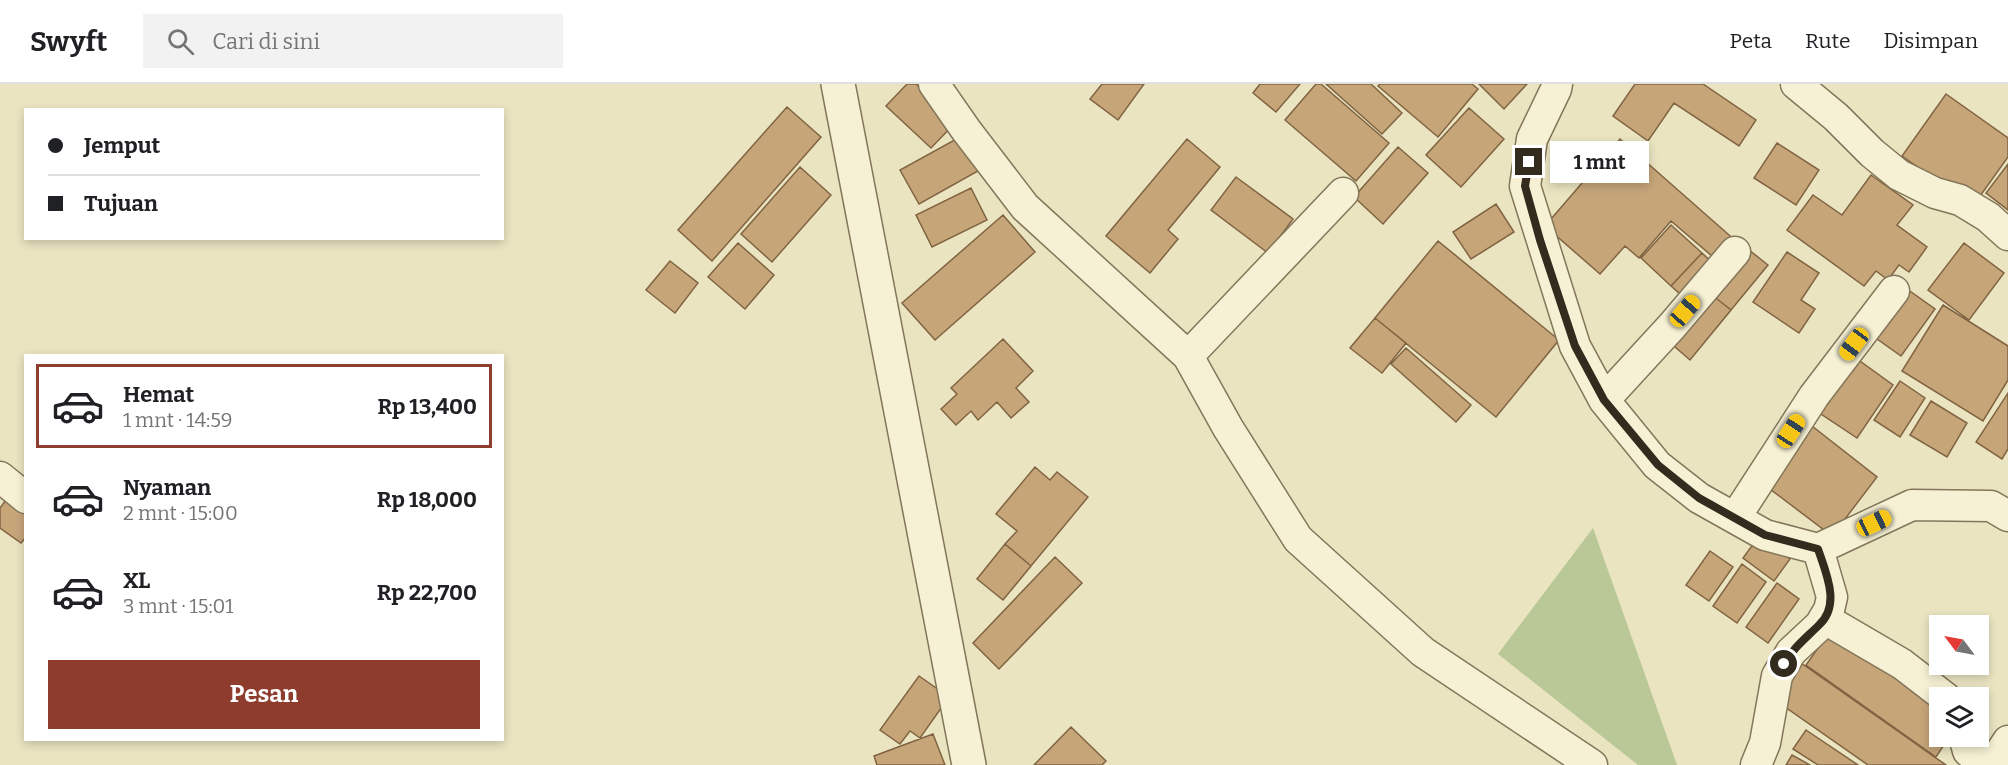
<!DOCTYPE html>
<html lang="id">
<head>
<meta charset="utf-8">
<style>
  body { margin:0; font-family:Bitter,serif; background:#f2f2f2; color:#202124; height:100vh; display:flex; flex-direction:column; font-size:22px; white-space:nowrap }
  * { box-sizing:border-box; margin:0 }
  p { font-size:20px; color:#757577 }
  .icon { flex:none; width:33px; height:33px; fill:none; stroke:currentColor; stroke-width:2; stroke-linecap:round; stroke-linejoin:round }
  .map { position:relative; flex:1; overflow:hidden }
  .sheet { position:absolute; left:24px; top:270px; width:480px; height:387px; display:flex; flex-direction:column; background:#fff; border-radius:0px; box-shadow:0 3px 9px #0003 }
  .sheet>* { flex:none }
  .top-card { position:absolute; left:24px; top:24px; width:480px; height:132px; border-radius:0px; box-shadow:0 3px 9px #0003; display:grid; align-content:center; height:132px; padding:0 24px; background:#fff }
  .needle { width:39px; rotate:302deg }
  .controls { position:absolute; left:1929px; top:531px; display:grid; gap:12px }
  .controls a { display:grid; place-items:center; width:60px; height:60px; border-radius:0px; background:#fff; box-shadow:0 3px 9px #0003; font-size:30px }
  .end { position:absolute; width:27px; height:27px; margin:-14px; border:8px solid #332b1d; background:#fff; box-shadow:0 0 0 3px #fff }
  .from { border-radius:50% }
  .bubble { position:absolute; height:42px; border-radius:0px; background:#fff; box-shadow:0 3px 9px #0003; font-size:20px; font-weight:700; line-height:42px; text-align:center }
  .car { position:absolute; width:18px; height:36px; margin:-18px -9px; border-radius:8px; box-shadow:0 0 4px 2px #0007; background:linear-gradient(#f5c518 24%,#345 0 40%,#f5c518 0 76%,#345 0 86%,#f5c518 0) }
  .top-card b { display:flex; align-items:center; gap:21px; height:57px; font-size:22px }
  .top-card b+b { border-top:2px solid #e0e0e0 }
  .top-card i { width:15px; height:15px; background:#202124 }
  ul { padding:10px 0 0; list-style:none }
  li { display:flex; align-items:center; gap:18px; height:84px; margin:0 12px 9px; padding:0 12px; border:3px solid transparent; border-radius:0px }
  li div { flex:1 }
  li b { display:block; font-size:22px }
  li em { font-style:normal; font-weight:700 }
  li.active { border-color:#8d3c2e }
  li>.icon { width:54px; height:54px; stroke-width:1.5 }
  .action { display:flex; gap:12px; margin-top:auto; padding:12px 24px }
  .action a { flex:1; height:69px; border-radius:0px; background:#8d3c2e; color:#fff; font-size:24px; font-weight:700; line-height:69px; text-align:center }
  header { display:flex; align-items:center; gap:36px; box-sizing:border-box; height:84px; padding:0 30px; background:#fff; border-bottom:2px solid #e0e0e0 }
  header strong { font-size:28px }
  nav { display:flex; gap:33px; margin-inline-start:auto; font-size:21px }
  .search { width:420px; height:54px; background:#f2f2f2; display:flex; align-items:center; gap:15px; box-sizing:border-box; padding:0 21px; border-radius:0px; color:#757577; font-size:22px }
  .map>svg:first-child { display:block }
  .green { fill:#bac796 }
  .building { fill:#c6a579; stroke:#806442; stroke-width:1.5 }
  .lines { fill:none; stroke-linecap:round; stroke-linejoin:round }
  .minor-casing { stroke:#83765a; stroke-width:33 }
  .tertiary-casing { stroke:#83765a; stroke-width:36 }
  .minor { stroke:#f6f1d4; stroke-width:30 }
  .tertiary { stroke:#f6f1d4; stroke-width:33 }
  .route { stroke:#332b1d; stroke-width:8 }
</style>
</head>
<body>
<header>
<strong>Swyft</strong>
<div class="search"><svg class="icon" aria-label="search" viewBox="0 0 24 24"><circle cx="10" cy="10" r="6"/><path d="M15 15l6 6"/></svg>Cari di sini</div>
<nav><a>Peta</a><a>Rute</a><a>Disimpan</a></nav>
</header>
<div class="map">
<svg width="2008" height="681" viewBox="0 0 2008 681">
  <rect width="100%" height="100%" fill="#eae4c1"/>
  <path class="green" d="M1593,444L1677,681H1638L1498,570Z"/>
  <path class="building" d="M907,0H916L956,38L931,64L886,22Z
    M1102,0H1144L1118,36L1090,15Z
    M1260,0H1300L1276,28L1253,9Z
    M1316,0H1321L1389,59L1356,97L1285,36Z
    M1326,0H1371L1402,29L1382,50Z
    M1380,0H1472L1478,5L1438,53L1378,2Z
    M1479,0H1527L1504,25Z
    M1635,0H1703L1756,36L1739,62L1674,19L1648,57L1613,32Z
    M1946,10L2008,54V73L1973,122L1902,72Z
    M787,23L821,53L712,177L678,146Z
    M1469,24L1504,55L1461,103L1426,71Z
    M960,53L978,87L919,120L900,86Z
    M1187,55L1220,83L1168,146L1178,155L1150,189L1106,152Z
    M1620,55L1737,158L1719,178L1671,137L1639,174L1625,162L1600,190L1545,142Z
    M1777,59L1819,86L1796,121L1754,94Z
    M1398,63L1428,89L1383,140L1354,113Z
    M2008,80V126L1986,109Z
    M800,83L831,111L772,178L741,150Z
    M1871,91L1913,121L1897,141L1927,163L1909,188L1899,181L1888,196L1876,187L1864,202L1787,146L1813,111L1842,131Z
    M1236,93L1293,135L1268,169L1211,126Z
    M971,104L987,136L932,163L916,131Z
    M1496,120L1514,148L1471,175L1453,148Z
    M1003,131L1035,168L935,256L902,219Z
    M1671,141L1702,169L1671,202L1641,174Z
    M1438,157L1559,256L1496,333L1375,234Z
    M738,159L774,191L745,225L708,193Z
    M1964,159L2004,189L1969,236L1928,206Z
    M1744,162L1768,181L1731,226L1707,207Z
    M1787,168L1819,189L1801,216L1815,225L1799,249L1753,218Z
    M1702,169L1719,185L1689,218L1671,202Z
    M670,177L698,199L675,229L646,206Z
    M1907,205L1935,225L1901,272L1873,252Z
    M1707,207L1731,226L1690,276L1667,256Z
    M1943,221L2008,262V296L1983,337L1902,287Z
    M1375,234L1406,259L1382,289L1350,264Z
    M1003,255L1033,287L1016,304L1029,318L1011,334L997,318L978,336L971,327L956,341L941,325L957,310L951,304Z
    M1406,264L1471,321L1456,338L1391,280Z
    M1853,272L1893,301L1857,354L1815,326Z
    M1900,297L1925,314L1900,353L1874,336Z
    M2008,309V365L2002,375L1976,358Z
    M1931,317L1967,339L1947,373L1910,351Z
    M1812,342L1877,393L1832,452L1766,402Z
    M1035,383L1050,396L1057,388L1088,413L1031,482L1005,460L1017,447L996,430Z
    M11,409L26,419V453L21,459L0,444V424Z
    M1759,452L1790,475L1774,497L1743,474Z
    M1005,460L1031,482L1003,516L977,495Z
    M1710,467L1733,483L1709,517L1686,501Z
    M1055,473L1082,499L999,585L973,559Z
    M1742,480L1766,498L1737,539L1713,522Z
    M1777,499L1799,515L1768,559L1746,543Z
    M1830,547L1940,624V652H1950L1936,673L1806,581Z
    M1801,579L1946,681H1868L1775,616Z
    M919,592L949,613L920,654L910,647L900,660L880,646Z
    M1071,643L1106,677L1102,681H1034Z
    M1806,646L1858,681H1818L1793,665Z
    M933,650L945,681H877L874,672Z
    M1792,671L1810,681H1786Z"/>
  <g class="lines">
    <defs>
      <path id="minor" d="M934,0L966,46L1025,123L1188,272L1228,344L1298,455L1423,568L1592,681
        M1557,0L1556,5L1532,55L1525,102L1575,262L1604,316L1657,381L1699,414L1765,451L1818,465L1912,421L1991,422L2008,432
        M1796,0L1836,33L1872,69L1899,91L1935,109L1960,116L1988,133L2008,151
        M1188,272L1343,109
        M1604,316L1672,242L1735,168
        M0,393L26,414
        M1735,434L1814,312L1894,207
        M1825,535L1902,580L1946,614
        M1964,652L1968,667L1984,681
        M1756,681L1765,659L1777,592L1791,568L1820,541L1829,526L1832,513L1818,465
        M1992,681L2008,657"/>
      <path id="tertiary" d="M838,0L969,681"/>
    </defs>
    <use href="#minor" class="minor-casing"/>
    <use href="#tertiary" class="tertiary-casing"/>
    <use href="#minor" class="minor"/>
    <use href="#tertiary" class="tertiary"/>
  </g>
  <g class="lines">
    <path class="route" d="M1529,78L1525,102L1540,156L1575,262L1604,316L1658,381L1699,414L1765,451L1818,465C1826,489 1841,521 1819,541C1806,554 1793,564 1784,580"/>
  </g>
</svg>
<div class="controls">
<a><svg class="needle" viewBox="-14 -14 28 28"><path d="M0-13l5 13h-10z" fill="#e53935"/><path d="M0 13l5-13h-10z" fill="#757577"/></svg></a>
<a><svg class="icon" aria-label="layers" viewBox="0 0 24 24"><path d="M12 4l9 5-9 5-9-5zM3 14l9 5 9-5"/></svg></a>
</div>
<i class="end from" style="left:1784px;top:580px"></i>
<i class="end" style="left:1529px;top:78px"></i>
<div class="bubble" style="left:1550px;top:57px;width:99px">1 mnt</div>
<i class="car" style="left:1685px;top:227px;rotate:41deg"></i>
<i class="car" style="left:1854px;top:260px;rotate:217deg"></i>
<i class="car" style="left:1791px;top:347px;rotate:33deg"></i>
<i class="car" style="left:1874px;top:439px;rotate:65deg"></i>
<div class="top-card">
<b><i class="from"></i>Jemput</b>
<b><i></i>Tujuan</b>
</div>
<section class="sheet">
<ul>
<li class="active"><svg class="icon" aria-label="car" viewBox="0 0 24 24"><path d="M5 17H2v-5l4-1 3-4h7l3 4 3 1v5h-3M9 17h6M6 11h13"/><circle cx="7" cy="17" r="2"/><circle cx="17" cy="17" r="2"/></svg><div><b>Hemat</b><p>1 mnt · 14:59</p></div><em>Rp 13,400</em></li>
<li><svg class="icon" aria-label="car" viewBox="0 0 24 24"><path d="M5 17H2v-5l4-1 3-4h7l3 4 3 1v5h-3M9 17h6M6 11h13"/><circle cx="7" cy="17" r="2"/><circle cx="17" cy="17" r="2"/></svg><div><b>Nyaman</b><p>2 mnt · 15:00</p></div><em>Rp 18,000</em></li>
<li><svg class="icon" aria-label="car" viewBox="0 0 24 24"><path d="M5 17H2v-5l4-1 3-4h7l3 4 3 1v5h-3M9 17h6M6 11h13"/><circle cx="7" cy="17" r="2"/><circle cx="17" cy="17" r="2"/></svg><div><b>XL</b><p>3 mnt · 15:01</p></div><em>Rp 22,700</em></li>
</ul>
<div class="action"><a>Pesan</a></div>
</section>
</div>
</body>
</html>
